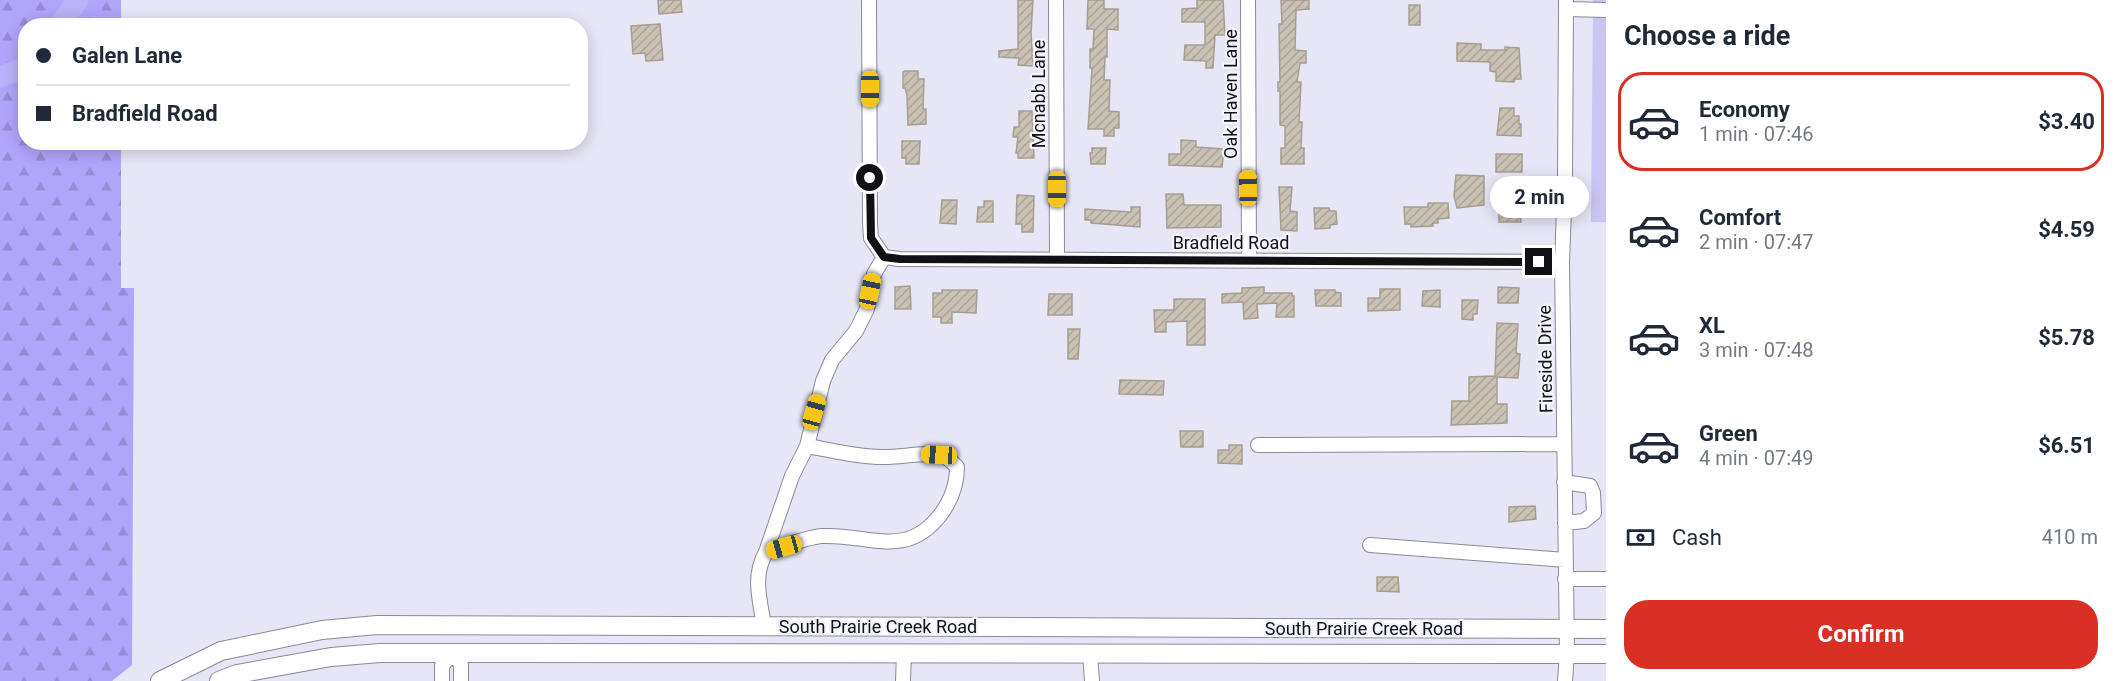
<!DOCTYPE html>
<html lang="en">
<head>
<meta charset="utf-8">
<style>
  body { margin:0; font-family:Roboto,sans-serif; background:#f2f2f3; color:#1f2937; height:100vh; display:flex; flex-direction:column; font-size:22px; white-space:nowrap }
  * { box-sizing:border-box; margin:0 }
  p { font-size:20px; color:#747a83 }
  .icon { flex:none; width:33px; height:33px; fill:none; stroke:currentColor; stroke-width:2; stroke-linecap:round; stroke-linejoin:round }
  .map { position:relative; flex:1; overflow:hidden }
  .drawer { display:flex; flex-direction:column; background:#fff; width:510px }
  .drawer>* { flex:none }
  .hud { position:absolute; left:18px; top:18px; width:570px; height:132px; border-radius:24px; box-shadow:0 3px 15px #0003; display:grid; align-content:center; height:132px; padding:0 18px; background:#fff }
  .end { position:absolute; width:27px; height:27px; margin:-14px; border:8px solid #101015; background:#fff; box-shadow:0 0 0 3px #fff }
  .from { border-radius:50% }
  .bubble { position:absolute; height:42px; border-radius:21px; background:#fff; box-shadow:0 3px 15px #0003; font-size:20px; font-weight:700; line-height:42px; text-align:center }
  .car { position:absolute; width:18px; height:36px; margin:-18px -9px; border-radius:8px; box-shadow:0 0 4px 2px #0007; background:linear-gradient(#f5c518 24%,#345 0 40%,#f5c518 0 76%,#345 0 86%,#f5c518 0) }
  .hud b { display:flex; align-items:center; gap:21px; height:57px; font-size:22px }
  .hud b+b { border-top:2px solid #e0e1e3 }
  .hud i { width:15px; height:15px; background:#1f2937 }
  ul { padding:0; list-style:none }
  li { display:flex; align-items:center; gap:18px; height:99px; margin:0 12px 9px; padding:0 6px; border:3px solid transparent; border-radius:24px }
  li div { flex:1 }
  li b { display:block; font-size:22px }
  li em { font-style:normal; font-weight:700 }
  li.current { border-color:#d93025 }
  li>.icon { width:54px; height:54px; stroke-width:1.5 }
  h2 { padding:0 18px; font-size:27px; line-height:72px }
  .pay { display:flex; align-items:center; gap:15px; height:66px; padding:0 18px; font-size:22px }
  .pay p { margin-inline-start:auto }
  .primary-button { display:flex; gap:12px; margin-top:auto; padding:12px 18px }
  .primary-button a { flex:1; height:69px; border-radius:24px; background:#d93025; color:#fff; font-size:24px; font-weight:700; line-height:69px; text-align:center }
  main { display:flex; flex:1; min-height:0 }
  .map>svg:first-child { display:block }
  .green { fill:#cac5f3 }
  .forest { fill:url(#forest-firs) }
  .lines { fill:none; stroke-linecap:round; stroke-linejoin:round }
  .river { stroke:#bbb2f7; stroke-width:21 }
  .building { fill:url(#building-hatch); stroke:#a69e91; stroke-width:1.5 }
  .minor-casing { stroke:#8a8998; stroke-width:16 }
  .major-casing { stroke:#8a8998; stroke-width:20 }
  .minor { stroke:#fff; stroke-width:14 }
  .major { stroke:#fff; stroke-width:18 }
  .route { stroke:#101015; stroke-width:8 }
  .labels { text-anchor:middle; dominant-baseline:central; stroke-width:4.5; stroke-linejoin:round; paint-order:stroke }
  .street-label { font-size:18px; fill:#101015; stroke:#f4f4fd }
</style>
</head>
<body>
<main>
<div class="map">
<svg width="1606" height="681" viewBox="0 0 1606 681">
  <defs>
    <pattern id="forest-firs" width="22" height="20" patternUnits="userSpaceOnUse" patternTransform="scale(1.5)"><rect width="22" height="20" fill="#b1a4fb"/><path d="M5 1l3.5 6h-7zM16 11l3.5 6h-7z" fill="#978cd6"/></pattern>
    <pattern id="building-hatch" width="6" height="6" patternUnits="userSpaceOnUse" patternTransform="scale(1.5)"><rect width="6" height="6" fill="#c9c1b3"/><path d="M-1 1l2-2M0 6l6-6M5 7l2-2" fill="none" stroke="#aca599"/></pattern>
  </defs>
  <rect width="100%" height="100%" fill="#e7e6f6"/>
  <path class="green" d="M1593,0H1606V222H1591Z"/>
  <path class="forest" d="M0,0H121V25L26,26V142L121,143V288H134L132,665L112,681H0Z"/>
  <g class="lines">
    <path class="river" d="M59,26L78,0
      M0,77L26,67"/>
  </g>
  <path class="building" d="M658,0H681L682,12L659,14Z
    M1018,0H1033L1031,33L1033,66L1018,65L1019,58L999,57V51L1018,49Z
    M1088,0H1104V9H1118V30L1107,29V57H1105L1104,80H1110L1109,111L1119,112V128H1114V136H1104V129H1088L1092,68H1090V49H1093L1094,29H1087Z
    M1197,0H1223L1225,35H1215L1213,68H1206V61L1184,60L1185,45H1205V22H1182V9L1197,8Z
    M1281,0H1309V9L1296,10L1295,50L1306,51V63H1300L1297,82H1301L1299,122H1302L1301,148H1304V164H1281V148H1285V126L1280,125V91H1278V82H1280L1279,24H1282Z
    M1409,5H1420V25H1409Z
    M660,24L663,60L646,61L645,53L633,54L631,26Z
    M1457,43L1481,44V50H1505V47L1519,48L1521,79H1515L1514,82L1496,81V72L1490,71V62L1457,61Z
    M905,71H918V79H924L923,109H926V124L908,125L907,95L905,88H903V72Z
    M1500,108H1514V116H1519V124H1521V136L1497,135Z
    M1019,111H1032L1034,158H1018V153H1016L1018,137H1013L1014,127H1019Z
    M1181,140L1196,141V147L1224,149L1222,167L1169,165V154H1181Z
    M902,141H920L919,164H906V158H902Z
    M1092,148H1106L1105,164H1091L1090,153H1092Z
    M1496,154H1522V172H1496Z
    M1456,175L1484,176V205L1457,208L1454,196Z
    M1279,187H1292L1290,211L1297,212V231L1281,230Z
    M1166,194H1183L1184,205H1221V227L1167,228Z
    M1017,195L1034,196L1033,232H1022V224H1016Z
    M1499,197L1519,198L1521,222H1499Z
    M942,200H957L956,224L940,223Z
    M984,201H993V222H977L978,207H984Z
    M1428,203H1448L1449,218L1438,219V223H1433V226L1411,227V224H1405L1404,207H1428Z
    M1131,207H1140V227L1091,223V220H1085V209L1131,212Z
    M1314,208H1329L1330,211H1336L1337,224L1330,225V228L1315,229Z
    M910,286L911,309H895V287Z
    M1264,287V293H1292V296H1294V317H1276L1277,303L1257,304L1258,318L1244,319L1243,302L1222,303V294L1242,293V288Z
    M1498,287L1519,288L1518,303H1498Z
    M1380,289H1400V310L1368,311V298H1380Z
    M942,290H977L976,313L952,312V323H941V317H933V293H942Z
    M1315,290H1335V292L1341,293V306H1316Z
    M1440,290V307L1422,306L1423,291Z
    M1049,294H1072V315H1048Z
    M1174,299H1205V345H1187V321L1166,322V332H1155L1154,310H1174Z
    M1462,300H1478L1477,314H1473V320L1462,319Z
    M1497,323L1518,324L1516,353L1520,354L1518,378L1497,377V404H1507V423L1451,425L1452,401H1469V377L1495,376Z
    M1068,329H1080L1078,359H1068Z
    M1120,380L1164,381L1163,395L1119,394Z
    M1180,431H1203V447H1181Z
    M1229,445H1242V464L1218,463V450H1229Z
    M1535,506L1536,519L1509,522V507Z
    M1377,577H1398L1399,592L1377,591Z"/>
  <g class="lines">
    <defs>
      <path id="minor" d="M869,0L870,223L871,238L884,257L899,259L1562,262
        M1056,0L1057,259
        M1248,0L1249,259
        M1566,9L1606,10
        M1258,445L1564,444
        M1564,482L1590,486L1593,493L1594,513L1584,521L1565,523
        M1370,545L1565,560
        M766,552C782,547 806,537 823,536C870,534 906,560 941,514C952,499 957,485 957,467C951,461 947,456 938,455C919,452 900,458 881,457C857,457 831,450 807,446
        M1565,579H1606
        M764,626C760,599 752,577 766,552L792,476L807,446L823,381L832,360L856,331L867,309L874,274L884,257
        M1090,653L1092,681
        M442,681V665L454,653L461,665V681
        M903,681L904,653
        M1565,681L1567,653L1562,262L1565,183L1566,0"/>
      <path id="major" d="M160,681L221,651L322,630L377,625L1606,629
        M219,681L237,674L331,657L380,653L1606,654"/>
    </defs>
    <use href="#minor" class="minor-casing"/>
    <use href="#major" class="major-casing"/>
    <use href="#minor" class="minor"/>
    <use href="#major" class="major"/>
  </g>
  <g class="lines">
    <path class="route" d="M870,178L871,238L884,257L900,259L1539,262"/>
  </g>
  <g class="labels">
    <g class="street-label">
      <text transform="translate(1038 94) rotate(-90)">Mcnabb Lane</text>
      <text transform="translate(1230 94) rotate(-90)">Oak Haven Lane</text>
      <text x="1231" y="242">Bradfield Road</text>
      <text transform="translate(1545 359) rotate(-91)">Fireside Drive</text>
      <text x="878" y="626">South Prairie Creek Road</text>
      <text x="1364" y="628">South Prairie Creek Road</text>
    </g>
  </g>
</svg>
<i class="end from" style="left:870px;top:178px"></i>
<i class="end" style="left:1539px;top:262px"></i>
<div class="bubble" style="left:1490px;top:176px;width:99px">2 min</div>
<i class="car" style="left:870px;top:89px;rotate:180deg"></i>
<i class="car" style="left:1248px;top:188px;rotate:359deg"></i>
<i class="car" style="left:1057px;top:189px;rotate:180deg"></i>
<i class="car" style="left:870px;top:291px;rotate:12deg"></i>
<i class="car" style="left:814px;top:412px;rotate:16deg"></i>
<i class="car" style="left:939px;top:455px;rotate:273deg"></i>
<i class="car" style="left:784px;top:547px;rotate:254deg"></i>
<div class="hud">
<b><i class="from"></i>Galen Lane</b>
<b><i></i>Bradfield Road</b>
</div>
</div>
<section class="drawer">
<h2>Choose a ride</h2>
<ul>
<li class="current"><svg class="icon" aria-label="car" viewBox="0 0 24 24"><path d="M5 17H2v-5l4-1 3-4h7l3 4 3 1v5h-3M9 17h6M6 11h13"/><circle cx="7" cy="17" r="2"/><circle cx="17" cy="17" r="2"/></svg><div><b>Economy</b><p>1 min · 07:46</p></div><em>$3.40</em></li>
<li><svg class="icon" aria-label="car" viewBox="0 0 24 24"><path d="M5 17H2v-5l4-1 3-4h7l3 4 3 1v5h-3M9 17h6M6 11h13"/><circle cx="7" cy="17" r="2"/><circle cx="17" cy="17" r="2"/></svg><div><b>Comfort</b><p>2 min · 07:47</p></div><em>$4.59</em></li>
<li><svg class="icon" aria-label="car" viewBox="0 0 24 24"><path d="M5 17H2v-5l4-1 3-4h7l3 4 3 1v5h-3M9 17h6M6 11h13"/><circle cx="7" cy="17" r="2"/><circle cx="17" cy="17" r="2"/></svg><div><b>XL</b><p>3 min · 07:48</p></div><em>$5.78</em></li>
<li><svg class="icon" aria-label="car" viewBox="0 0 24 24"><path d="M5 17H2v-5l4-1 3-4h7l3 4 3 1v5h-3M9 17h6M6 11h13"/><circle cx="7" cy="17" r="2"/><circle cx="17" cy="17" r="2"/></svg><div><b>Green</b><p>4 min · 07:49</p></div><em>$6.51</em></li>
</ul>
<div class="pay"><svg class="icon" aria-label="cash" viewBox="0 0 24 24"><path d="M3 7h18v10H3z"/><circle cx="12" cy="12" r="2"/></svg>Cash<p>410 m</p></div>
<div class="primary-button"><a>Confirm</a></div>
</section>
</main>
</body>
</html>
